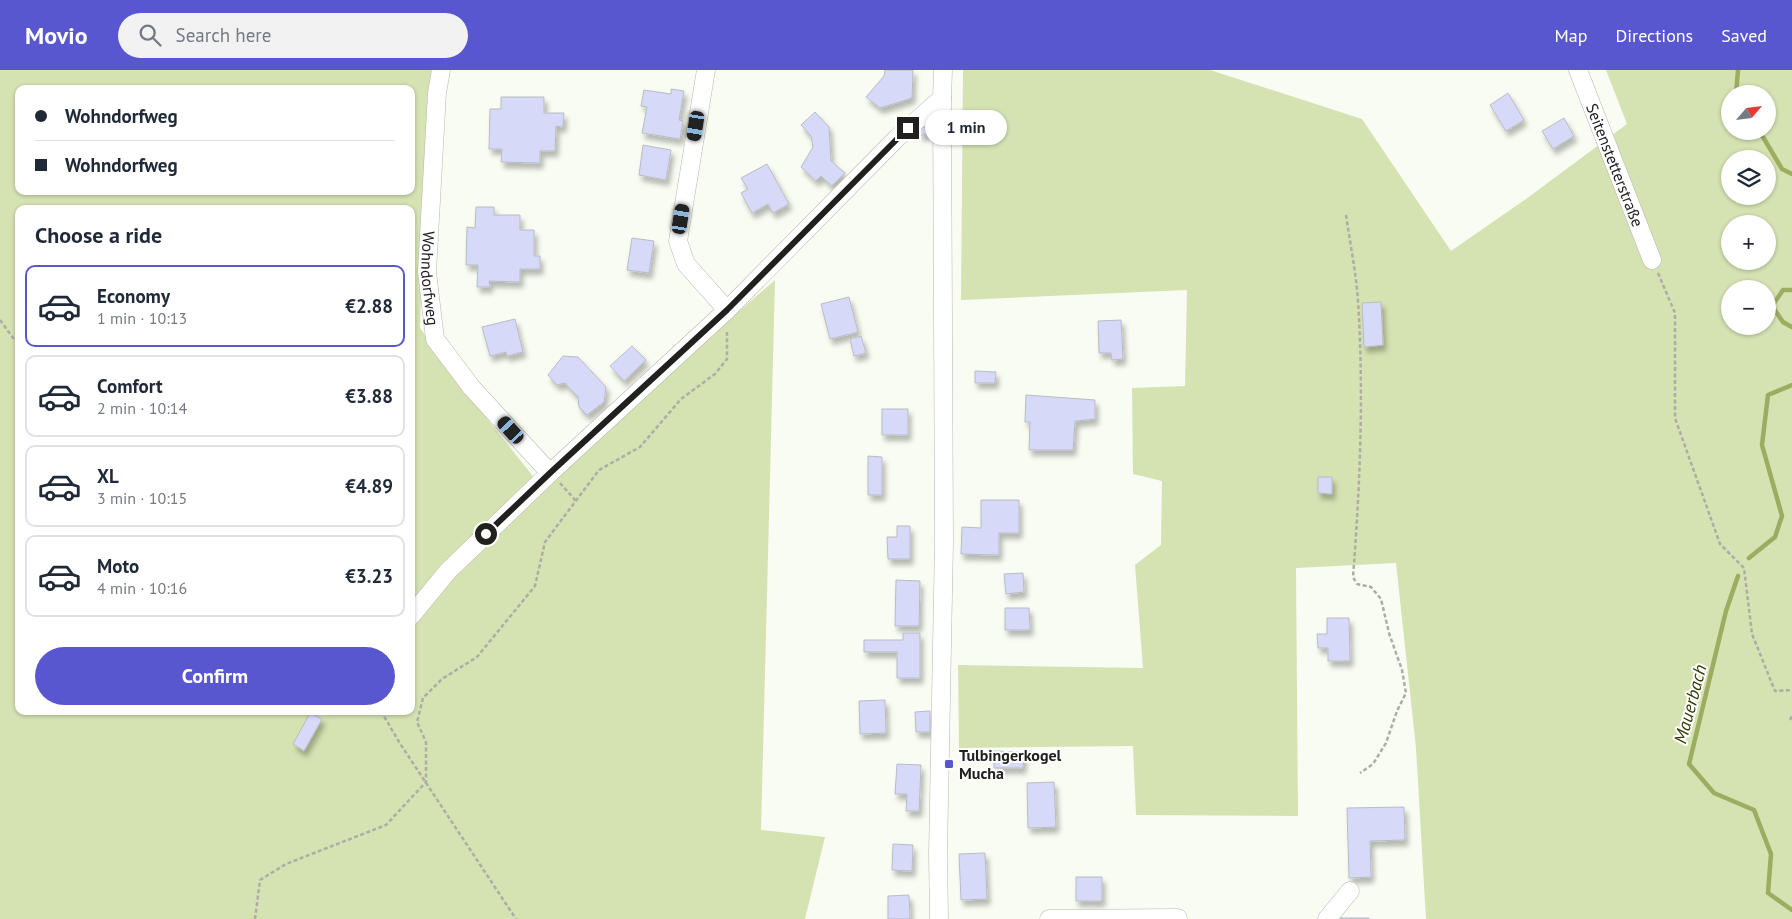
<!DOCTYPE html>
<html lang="en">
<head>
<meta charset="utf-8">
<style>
  body { margin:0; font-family:"PT Sans",sans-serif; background:#f2f2f3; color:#1f2937; height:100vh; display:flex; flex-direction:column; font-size:19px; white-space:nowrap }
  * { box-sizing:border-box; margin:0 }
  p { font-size:16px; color:#747a83 }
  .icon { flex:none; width:28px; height:28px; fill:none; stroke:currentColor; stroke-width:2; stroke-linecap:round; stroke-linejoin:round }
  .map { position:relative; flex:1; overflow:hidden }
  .sheet { position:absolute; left:15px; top:135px; width:400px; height:510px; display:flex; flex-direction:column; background:#fff; border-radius:10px; box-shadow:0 1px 4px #0004 }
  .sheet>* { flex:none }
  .top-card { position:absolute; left:15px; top:15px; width:400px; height:110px; border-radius:10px; box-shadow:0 1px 4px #0004; display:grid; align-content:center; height:110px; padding:0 20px; background:#fff }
  .needle { width:32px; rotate:62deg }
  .controls { position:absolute; left:1721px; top:15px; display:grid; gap:10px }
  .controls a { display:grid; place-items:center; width:55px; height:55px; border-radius:50%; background:#fff; box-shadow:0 1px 4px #0004; font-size:25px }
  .end { position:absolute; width:22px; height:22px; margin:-11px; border:6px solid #20211e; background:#fff; box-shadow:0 0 0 2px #fff }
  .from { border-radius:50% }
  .bubble { position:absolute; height:35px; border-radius:18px; background:#fff; box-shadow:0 1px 4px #0004; font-size:16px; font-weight:600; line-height:35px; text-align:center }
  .car { position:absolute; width:15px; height:30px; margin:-15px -8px; border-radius:6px; box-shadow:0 0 4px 1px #0007; background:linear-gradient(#222 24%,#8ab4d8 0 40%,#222 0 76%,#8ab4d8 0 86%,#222 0) }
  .top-card b { display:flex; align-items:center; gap:18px; height:48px; font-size:19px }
  .top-card b+b { border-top:1px solid #e0e1e3 }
  .top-card i { width:12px; height:12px; background:#1f2937 }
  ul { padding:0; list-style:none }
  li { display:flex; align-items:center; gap:15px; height:82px; margin:0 10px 8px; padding:0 10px; border:2px solid #e0e1e3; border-radius:10px }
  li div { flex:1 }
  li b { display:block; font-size:19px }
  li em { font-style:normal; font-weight:600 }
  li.current { border-color:#5857cf }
  li>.icon { width:45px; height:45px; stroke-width:1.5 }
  h2 { padding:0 20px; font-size:22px; line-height:60px }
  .primary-button { display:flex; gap:10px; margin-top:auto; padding:10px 20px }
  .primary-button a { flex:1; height:58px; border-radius:30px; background:#5857cf; color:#fff; font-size:20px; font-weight:600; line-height:58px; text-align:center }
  header { display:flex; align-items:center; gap:30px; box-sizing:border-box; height:70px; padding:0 25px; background:#5857cf; color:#fff }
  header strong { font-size:24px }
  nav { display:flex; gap:28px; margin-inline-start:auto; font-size:18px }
  .search { width:350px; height:45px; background:#f2f2f3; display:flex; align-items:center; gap:12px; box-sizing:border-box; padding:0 18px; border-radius:28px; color:#747a83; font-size:19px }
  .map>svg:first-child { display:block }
  .green { fill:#d5e2b2; fill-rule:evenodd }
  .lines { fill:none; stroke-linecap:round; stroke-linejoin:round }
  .stream { stroke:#9cad62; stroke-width:4.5 }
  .building { fill:#d6daf8; stroke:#b9bbc4; filter:url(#shadow) }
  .minor-casing { stroke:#b5b8ae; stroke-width:19 }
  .path { stroke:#acaea6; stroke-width:2.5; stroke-dasharray:4 2.5; stroke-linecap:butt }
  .minor { stroke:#fff; stroke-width:18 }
  .route { stroke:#20211e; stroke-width:6 }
  .poi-dot { fill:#5857cf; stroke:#fff; stroke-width:2 }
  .labels { text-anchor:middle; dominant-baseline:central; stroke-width:4; stroke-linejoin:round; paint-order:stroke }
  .street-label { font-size:16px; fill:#20211e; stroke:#fff }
  .poi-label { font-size:16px; font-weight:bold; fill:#20211e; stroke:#fff; text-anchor:start }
  .water-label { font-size:18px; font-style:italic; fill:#2f3900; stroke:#fff }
</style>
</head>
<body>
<header>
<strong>Movio</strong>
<div class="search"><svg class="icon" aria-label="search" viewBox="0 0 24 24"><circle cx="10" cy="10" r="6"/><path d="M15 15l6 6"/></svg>Search here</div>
<nav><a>Map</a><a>Directions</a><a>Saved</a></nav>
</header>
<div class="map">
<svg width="1792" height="849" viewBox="0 0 1792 849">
  <defs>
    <filter id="shadow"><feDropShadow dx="3" dy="5.5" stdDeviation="2.5" flood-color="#0004"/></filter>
  </defs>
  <rect width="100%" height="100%" fill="#f9fcf2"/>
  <path class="green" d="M0,0H431L425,95L420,258L473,331L540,415L775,210L761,760L825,767L805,849H0ZM19,19H411V121H19ZM19,139H411V641H19Z
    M963,0H1210L1362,49L1451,181L1526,129L1627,54L1606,0H1792V849H1426L1416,678L1396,493L1296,498L1298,746L1136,745L1133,676L959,678L958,595L1143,598L1135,495L1161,475L1162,411L1133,404L1132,318L1185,316L1187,220L961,230ZM1730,24H1768V61H1730ZM1730,89H1768V126H1730ZM1730,154H1768V191H1730ZM1730,219H1768V256H1730Z"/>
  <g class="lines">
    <path class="stream" d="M1736,24L1738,0
      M1757,61L1763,67L1782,99L1792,104
      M1792,220H1783L1772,236L1783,252L1792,257
      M1749,488L1775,467L1782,446L1762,375L1768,325L1792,315
      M1738,506L1726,541L1689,694L1714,723L1754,740L1771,784L1768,823L1792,840"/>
  </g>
  <path class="building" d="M885,0H913L912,28L880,38L866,27L884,6Z
    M671,19L684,21L679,50L683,51L680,69L642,63L647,37L641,36L644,20L671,24Z
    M1508,23L1524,50L1506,61L1490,35Z
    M501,27H544V43H564L563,57L556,56L555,81H540V93L501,92L502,79H489L490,39H501Z
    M815,42L829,57L831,91L845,103L832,116L821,106L816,111L801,97L813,77L811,66L801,55Z
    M1564,48L1574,66L1553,79L1542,61Z
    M928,56L930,62L921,66L918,59Z
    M643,75L671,80L666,110L639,105Z
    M767,94L789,134L773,143L768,134L752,143L741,123L748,119L741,108Z
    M476,137H494V145H520V160H534V186H540V199H520V212L489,211L490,217H477L478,195H466L467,157L475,158Z
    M632,168L654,171L649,203L627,200Z
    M849,227L858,262L830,269L821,234Z
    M1381,232L1383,275L1364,277L1362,233Z
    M515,249L523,282L507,286L506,282L490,286L482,257Z
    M1121,250L1123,289L1112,290L1111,283H1099L1098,251Z
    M861,266L866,283L854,286L850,269Z
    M632,276L646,290L624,311L610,296Z
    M563,286L578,287L606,317L604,332L587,345L579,337L578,327L565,313L557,315L548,305Z
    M975,301L996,302L995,313H975Z
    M1026,325L1095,330V349L1075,351L1073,380H1029L1030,352H1025Z
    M882,339H908V365H882Z
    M868,386L882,387V425H868Z
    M1318,407H1332V424L1318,423Z
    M981,430H1019V463H999V485L961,484L962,457L981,458Z
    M897,456H910V489H888L887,467H897Z
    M1023,503L1024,522L1006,524L1004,504Z
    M896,510L920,511L919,556H895Z
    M1005,538H1029L1030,560H1005Z
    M1327,548H1349L1350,591H1328V578H1318L1317,564H1327Z
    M903,563H920V608H897V582H864V570H903Z
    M885,630L886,663L860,664L859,631Z
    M930,641V662H916L915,642Z
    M310,643L322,649L304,681L293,674Z
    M994,681L1024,682L1023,698H994Z
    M897,694L921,695L919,741H906L907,724H895Z
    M1054,712L1056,757L1028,758L1027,713Z
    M1404,737L1405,770L1370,771L1371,807L1349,808L1347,738Z
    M893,774L913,775L912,801L892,800Z
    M985,783L987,829L961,830L959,784Z
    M1076,807H1102V831H1076Z
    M909,825L910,849H888V826Z
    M1337,848H1369V849H1337Z"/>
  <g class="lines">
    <defs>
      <g id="minor">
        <path id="s1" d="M441,0L437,23L427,202L435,269L472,318L550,403L727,240L897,68L942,28"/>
        <path d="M706,0L678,171L686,194L727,240"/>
        <path id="s2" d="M1578,0L1652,190"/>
        <path d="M411,546L448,501L550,403"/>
        <path d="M939,849L938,785L944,472L942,28L943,0"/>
        <path d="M1049,849L1178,848"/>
        <path d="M1327,849L1350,821"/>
      </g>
    </defs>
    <use href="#minor" class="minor-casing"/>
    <path class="path" d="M1346,145C1350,173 1356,202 1358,231C1364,323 1360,416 1353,507L1357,514L1371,517L1381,529L1389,563L1402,600L1406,623L1397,641L1386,673L1373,694L1360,703
      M1658,203L1675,243V348L1720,474L1744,498L1752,564L1775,621L1792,620
      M0,250L19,276
      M560,413L576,431
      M381,641L399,672L516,849
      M1790,650L1792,646
      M255,849L260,810L286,794L386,755L426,712V672L417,652L423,628L442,609L477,587L535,516L545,472L599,400L640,377L681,329L715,304L727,289V262"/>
    <use href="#minor" class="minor"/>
  </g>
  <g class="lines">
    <path class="route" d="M486,464L550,403L727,240L908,58"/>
  </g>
  <rect class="poi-dot" x="944" y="689" width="10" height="10" rx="2.5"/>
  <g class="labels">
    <g class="street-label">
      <text stroke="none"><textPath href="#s2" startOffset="102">Seitenstetterstraße</textPath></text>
      <text stroke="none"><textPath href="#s1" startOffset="209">Wohndorfweg</textPath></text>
    </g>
    <g class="poi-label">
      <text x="959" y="685">Tulbingerkogel<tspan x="959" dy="18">Mucha</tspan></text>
    </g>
    <g class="water-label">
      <text transform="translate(1690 634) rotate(-75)">Mauerbach</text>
    </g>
  </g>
</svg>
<div class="controls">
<a><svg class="needle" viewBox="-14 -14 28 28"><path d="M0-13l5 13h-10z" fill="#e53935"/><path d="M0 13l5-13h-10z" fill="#747a83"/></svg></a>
<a><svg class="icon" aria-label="layers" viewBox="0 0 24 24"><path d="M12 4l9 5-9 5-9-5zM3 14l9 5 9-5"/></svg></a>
<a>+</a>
<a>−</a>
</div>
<i class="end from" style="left:486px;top:464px"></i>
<i class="end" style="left:908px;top:58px"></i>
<div class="bubble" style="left:925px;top:40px;width:82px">1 min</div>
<i class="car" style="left:696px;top:56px;rotate:189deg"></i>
<i class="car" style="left:681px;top:149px;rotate:9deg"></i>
<i class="car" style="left:511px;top:360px;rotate:318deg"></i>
<div class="top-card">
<b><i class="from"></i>Wohndorfweg</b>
<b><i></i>Wohndorfweg</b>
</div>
<section class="sheet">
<h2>Choose a ride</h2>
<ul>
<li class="current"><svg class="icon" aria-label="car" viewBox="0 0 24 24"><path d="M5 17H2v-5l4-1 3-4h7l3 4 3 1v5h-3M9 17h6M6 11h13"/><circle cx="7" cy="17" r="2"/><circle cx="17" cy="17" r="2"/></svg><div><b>Economy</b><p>1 min · 10:13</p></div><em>€2.88</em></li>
<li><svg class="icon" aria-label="car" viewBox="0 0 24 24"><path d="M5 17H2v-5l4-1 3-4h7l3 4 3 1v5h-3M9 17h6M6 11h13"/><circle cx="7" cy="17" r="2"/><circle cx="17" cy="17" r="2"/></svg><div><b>Comfort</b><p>2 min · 10:14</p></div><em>€3.88</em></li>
<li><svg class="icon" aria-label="car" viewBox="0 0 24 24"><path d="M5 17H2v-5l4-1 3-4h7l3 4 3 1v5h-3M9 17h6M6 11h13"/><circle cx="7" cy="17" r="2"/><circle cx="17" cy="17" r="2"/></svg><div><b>XL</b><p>3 min · 10:15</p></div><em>€4.89</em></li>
<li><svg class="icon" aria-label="car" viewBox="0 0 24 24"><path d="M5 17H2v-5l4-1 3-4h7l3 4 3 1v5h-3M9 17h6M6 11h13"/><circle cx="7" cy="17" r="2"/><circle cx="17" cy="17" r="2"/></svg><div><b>Moto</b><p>4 min · 10:16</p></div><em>€3.23</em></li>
</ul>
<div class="primary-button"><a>Confirm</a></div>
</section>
</div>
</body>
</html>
